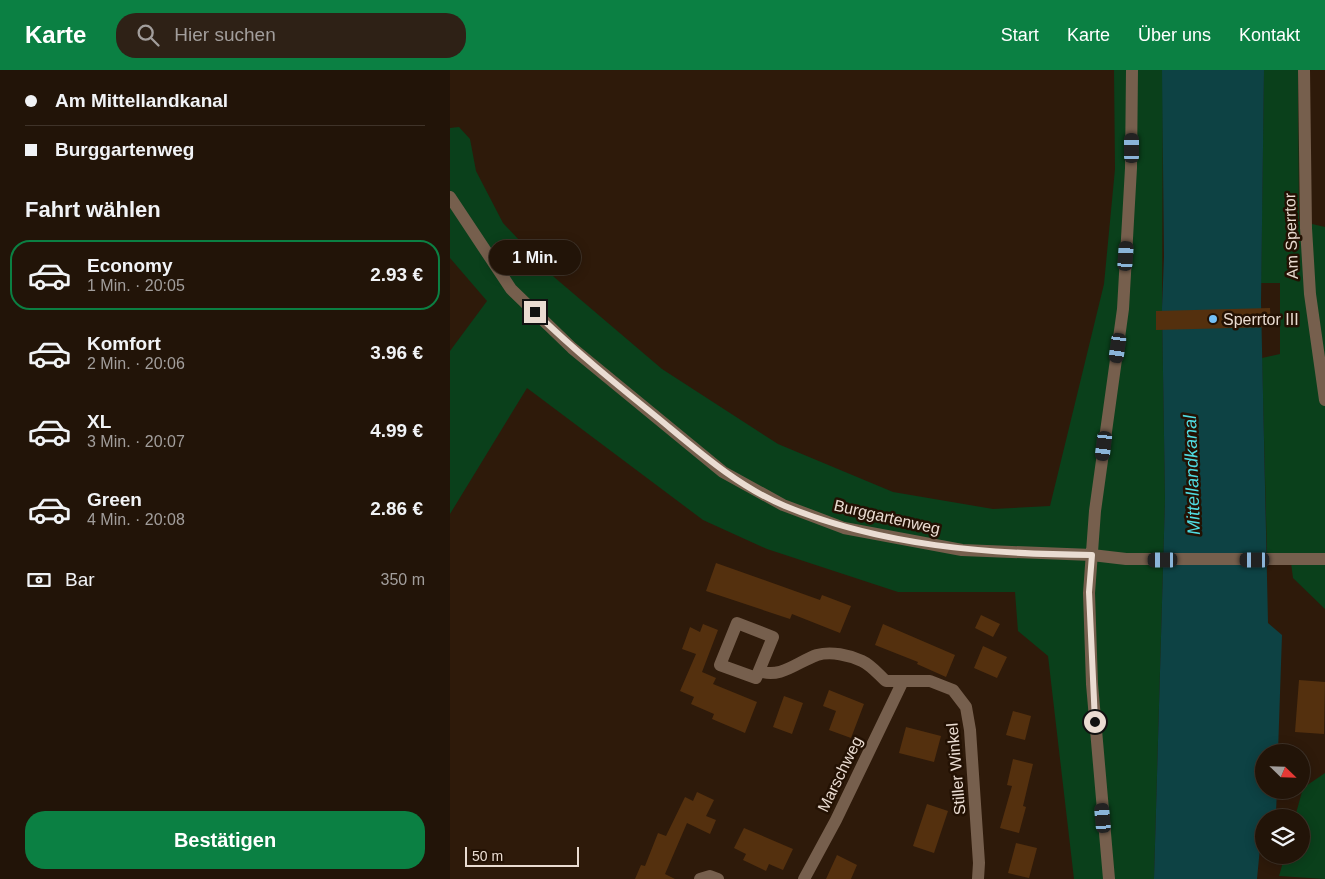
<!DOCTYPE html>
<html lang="de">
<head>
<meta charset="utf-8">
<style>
  body { margin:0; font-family:Arial,sans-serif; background:#2e2116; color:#f1f3f6; height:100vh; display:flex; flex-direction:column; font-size:19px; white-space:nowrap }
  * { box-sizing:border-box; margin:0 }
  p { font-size:16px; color:#a29e9c }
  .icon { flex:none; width:28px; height:28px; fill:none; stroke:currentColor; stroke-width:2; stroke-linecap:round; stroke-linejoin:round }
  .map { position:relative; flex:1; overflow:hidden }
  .details { display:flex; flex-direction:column; background:#221408; width:450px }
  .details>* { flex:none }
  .banner { display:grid; align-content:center; height:110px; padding:0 25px; background:#221408 }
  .needle { width:32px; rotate:113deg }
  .fabs { position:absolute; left:805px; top:674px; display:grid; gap:10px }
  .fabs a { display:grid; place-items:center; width:55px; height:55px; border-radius:50%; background:#221408; box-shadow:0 2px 12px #0003,0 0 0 1px #3f3329; font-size:25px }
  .scale { position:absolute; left:15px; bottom:12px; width:114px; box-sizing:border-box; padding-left:5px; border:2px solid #eadcd2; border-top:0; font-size:14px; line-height:18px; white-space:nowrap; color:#eadcd2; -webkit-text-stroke:4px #231103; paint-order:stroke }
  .end { position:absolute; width:22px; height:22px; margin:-11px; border:6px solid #eadcd2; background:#111; box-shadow:0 0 0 2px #111 }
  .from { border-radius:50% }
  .bubble { position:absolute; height:35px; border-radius:18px; background:#221408; box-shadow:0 2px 12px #0003,0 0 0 1px #3f3329; font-size:16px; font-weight:700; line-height:35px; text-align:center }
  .car { position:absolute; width:15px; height:30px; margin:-15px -8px; border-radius:6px; box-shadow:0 0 4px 1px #0007; background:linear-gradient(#222 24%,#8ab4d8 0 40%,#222 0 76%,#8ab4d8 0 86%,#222 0) }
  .banner b { display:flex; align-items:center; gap:18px; height:48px; font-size:19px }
  .banner b+b { border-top:1px solid #3f3329 }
  .banner i { width:12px; height:12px; background:#f1f3f6 }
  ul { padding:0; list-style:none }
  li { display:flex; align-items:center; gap:15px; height:70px; margin:0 10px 8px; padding:0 15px; border:2px solid transparent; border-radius:20px }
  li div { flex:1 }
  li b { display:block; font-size:19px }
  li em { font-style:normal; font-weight:700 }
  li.active { border-color:#0b8043 }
  li>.icon { width:45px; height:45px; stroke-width:1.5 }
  h2 { padding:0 25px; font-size:22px; line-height:60px }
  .pay { display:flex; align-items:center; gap:12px; height:55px; padding:0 25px; font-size:19px }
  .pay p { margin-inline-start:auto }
  .action { display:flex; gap:10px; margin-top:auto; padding:10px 25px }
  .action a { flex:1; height:58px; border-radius:20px; background:#0b8043; color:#fff; font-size:20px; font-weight:700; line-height:58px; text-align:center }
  header { display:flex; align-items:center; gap:30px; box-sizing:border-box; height:70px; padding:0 25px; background:#0b8043; color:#fff }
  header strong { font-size:24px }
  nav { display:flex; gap:28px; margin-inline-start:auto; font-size:18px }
  .search { width:350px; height:45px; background:#2e2116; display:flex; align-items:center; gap:12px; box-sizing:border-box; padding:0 18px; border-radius:20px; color:#a29e9c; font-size:19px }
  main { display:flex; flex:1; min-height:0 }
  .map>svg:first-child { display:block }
  .green { fill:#0a401b }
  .water { fill:#0d4244 }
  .building { fill:#54300e }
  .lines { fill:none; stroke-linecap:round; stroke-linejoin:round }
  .minor { stroke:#765f4d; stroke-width:12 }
  .route { stroke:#eadcd2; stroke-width:6 }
  .poi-dot { fill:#74c0f6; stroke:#231103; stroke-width:2 }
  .labels { text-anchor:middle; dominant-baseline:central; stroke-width:5; stroke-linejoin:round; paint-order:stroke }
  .street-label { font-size:16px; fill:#eadcd2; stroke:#231103 }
  .poi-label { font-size:16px; fill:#eadcd2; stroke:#231103; text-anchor:start }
  .water-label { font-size:18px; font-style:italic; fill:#50dbe2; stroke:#231103 }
</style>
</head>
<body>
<header>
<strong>Karte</strong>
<div class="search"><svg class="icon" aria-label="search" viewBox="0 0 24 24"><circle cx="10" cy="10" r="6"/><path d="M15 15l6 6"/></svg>Hier suchen</div>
<nav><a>Start</a><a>Karte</a><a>Über uns</a><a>Kontakt</a></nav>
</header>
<main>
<section class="details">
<div class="banner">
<b><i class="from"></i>Am Mittellandkanal</b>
<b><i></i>Burggartenweg</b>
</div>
<h2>Fahrt wählen</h2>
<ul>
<li class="active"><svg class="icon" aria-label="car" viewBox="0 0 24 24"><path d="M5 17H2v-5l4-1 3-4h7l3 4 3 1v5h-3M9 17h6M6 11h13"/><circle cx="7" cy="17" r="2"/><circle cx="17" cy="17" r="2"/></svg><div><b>Economy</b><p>1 Min. · 20:05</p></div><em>2.93 €</em></li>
<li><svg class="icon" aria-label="car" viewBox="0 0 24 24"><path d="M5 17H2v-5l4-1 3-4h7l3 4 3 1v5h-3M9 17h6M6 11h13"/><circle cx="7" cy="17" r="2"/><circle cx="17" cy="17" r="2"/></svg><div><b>Komfort</b><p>2 Min. · 20:06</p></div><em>3.96 €</em></li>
<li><svg class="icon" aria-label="car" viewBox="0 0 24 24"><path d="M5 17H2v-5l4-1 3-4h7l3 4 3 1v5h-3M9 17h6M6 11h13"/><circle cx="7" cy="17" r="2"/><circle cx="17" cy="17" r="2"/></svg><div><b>XL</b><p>3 Min. · 20:07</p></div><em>4.99 €</em></li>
<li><svg class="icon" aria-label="car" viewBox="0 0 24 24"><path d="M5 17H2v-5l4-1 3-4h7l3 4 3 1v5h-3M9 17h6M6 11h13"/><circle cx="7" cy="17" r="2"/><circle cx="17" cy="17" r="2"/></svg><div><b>Green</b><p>4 Min. · 20:08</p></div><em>2.86 €</em></li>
</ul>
<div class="pay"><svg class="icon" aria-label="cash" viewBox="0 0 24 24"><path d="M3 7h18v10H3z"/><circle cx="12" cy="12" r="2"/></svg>Bar<p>350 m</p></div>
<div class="action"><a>Bestätigen</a></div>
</section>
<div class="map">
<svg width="875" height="809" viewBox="0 0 875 809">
  <rect width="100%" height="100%" fill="#2e1a0a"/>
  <path class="green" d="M664,0H713L712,238L715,429L704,809H624L598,586L568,561L565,522H448L317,479L253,450L77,318L0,444V281L37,231L0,188V58L9,57L20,69L26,101L53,153L104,207L212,299L328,374L443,422L543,439L600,436L654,214L665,99Z
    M814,0H848L849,151L875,157V539L843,508L840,485H817L812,288L830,284V213H811Z
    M875,703V809L829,806L835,785H851V748L845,747L853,718Z"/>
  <path class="water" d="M712,0H814L811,233L818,553L832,565L828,682H814V720H827L826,742L813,746L807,809H704L715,429L712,238L714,187Z"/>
  <path class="building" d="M820,238L821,257L706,260V241Z
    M266,493L370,530L372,525L401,536L390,563L342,544L340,549L256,521Z
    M531,545L550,554L543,567L525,558Z
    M253,554L268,560L252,602L266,608L263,614L307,632L295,663L262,649L264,644L241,634L244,627L230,621L246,584L232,579L240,557L250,562Z
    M433,554L505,585L496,607L467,594L468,592L425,575Z
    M533,576L557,587L547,608L524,598Z
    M849,610L875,612L874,664L845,662Z
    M379,620L414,634L401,668L379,660L386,641L373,636Z
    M334,626L353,633L342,664L323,657Z
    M563,641L581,646L575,670L556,665Z
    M456,657L491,666L484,692L449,683Z
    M563,689L583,694L573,736L576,737L569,763L550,758L562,716L557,715Z
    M247,722L264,730L256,746L266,750L260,764L237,753L215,804L225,809H185L191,795L195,796L208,763L216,766L235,727L243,731Z
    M477,734L498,741L484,783L463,776Z
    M294,758L343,779L333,800L319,794L316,801L293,790L296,784L284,778Z
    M566,773L587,778L579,808L558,803Z
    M387,785L407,795L401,809H376Z"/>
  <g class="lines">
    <path class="minor" d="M854,0L856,158L860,224L875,330
      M0,127L61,219L122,278L273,402L333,435L394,458L512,480L642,485L676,489H875
      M287,553L323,567L306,608L270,595Z
      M309,601C331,609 347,592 367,585C381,581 399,585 412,591C421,595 429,605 436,611H480L503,620L516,637L520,660L529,793L528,809
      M250,809L260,806L268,809
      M354,809L386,750L452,613
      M659,809L642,614L639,523L645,441L673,239L681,98L682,0"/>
  </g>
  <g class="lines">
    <path class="route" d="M85,242C124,280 166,314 208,348C248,381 287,416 335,436C432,476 537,484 642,485L639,522L645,652"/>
  </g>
  <circle class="poi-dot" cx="763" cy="249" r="5"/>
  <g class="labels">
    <g class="street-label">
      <text transform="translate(841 166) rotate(-92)">Am Sperrtor</text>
      <text transform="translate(437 447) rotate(13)">Burggartenweg</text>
      <text transform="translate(506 699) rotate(-95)">Stiller Winkel</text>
      <text transform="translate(390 704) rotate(-64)">Marschweg</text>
    </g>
    <g class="poi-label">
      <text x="773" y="249">Sperrtor III</text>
    </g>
    <g class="water-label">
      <text transform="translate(742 405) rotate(-92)">Mittellandkanal</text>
    </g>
  </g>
</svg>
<div class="fabs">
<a><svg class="needle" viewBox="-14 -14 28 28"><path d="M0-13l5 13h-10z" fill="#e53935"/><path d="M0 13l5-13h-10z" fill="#a29e9c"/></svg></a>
<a><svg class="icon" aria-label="layers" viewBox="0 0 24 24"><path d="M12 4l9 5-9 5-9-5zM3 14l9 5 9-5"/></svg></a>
</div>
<div class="scale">50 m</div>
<i class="end from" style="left:645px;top:652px"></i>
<i class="end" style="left:85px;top:242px"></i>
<div class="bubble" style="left:39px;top:170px;width:92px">1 Min.</div>
<i class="car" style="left:682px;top:78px;rotate:0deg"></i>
<i class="car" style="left:676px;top:186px;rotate:4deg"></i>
<i class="car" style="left:668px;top:278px;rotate:188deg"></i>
<i class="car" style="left:654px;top:376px;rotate:187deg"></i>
<i class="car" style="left:713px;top:490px;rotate:270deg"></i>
<i class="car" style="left:805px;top:490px;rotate:270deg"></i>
<i class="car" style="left:653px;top:748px;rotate:355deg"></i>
</div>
</main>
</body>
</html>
